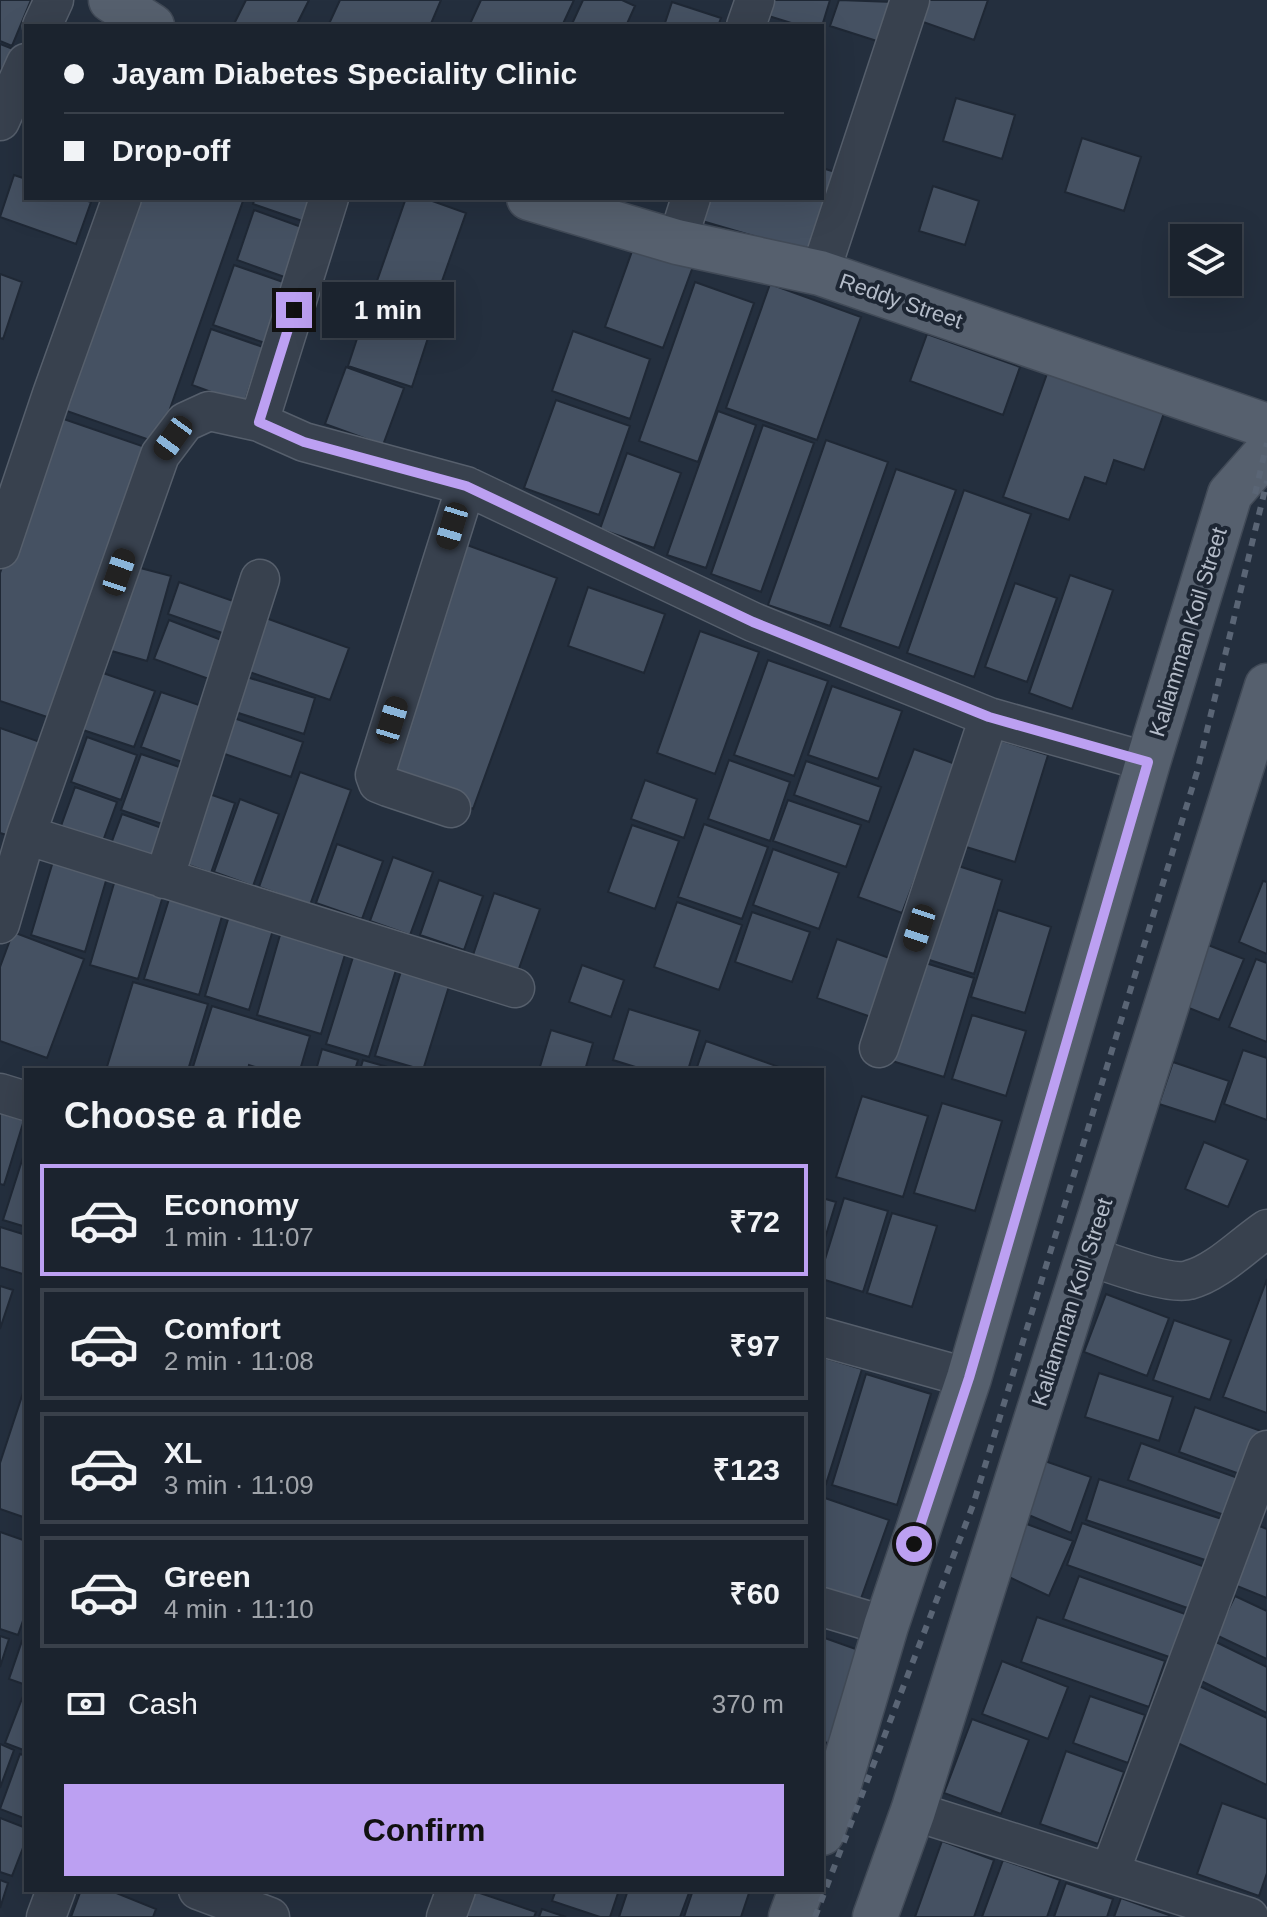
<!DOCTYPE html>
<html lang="en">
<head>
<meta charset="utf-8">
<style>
  body { margin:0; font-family:Helvetica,sans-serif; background:#242b36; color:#f1f3f6; height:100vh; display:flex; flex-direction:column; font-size:30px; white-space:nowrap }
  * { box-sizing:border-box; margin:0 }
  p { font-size:26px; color:#a0a4aa }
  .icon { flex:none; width:44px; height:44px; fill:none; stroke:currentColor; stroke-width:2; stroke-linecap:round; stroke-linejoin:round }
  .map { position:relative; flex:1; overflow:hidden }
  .details { position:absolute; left:24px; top:1068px; width:800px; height:824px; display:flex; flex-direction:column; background:#1b232e; border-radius:0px; box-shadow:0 8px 32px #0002,0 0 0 2px #39404a }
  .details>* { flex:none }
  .hud { position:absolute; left:24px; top:24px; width:800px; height:176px; border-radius:0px; box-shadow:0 8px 32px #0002,0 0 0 2px #39404a; display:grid; align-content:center; height:176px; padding:0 40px; background:#1b232e }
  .fabs { position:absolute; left:1170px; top:224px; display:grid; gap:16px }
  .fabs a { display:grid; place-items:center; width:72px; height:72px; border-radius:0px; background:#1b232e; box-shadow:0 8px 32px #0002,0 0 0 2px #39404a; font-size:40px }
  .end { position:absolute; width:36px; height:36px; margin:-18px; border:10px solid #bca0f2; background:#111; box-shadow:0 0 0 4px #111 }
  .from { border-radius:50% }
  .bubble { position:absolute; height:56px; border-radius:0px; background:#1b232e; box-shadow:0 8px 32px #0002,0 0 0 2px #39404a; font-size:26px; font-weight:700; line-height:56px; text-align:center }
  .car { position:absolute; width:24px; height:48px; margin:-24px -12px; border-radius:10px; box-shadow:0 0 6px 2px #0007; background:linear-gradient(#222 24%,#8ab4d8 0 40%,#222 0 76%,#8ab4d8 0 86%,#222 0) }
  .hud b { display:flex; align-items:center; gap:28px; height:76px; font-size:30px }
  .hud b+b { border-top:2px solid #39404a }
  .hud i { width:20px; height:20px; background:#f1f3f6 }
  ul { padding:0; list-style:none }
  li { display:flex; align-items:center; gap:24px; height:112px; margin:0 16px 12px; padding:0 24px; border:4px solid #39404a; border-radius:0px }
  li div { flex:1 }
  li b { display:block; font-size:30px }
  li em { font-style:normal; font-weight:700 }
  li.selected { border-color:#bca0f2 }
  li>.icon { width:72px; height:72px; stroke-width:1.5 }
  h2 { padding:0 40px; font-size:36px; line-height:96px }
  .pay { display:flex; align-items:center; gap:20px; height:88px; padding:0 40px; font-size:30px }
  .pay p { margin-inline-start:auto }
  .primary-button { display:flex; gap:16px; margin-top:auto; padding:16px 40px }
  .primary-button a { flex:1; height:92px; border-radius:0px; background:#bca0f2; color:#111; font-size:32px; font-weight:700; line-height:92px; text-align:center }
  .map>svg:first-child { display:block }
  .building { fill:#455162; stroke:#1f2835; stroke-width:2 }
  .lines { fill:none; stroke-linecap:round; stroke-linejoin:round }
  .minor-casing { stroke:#565f6c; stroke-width:41 }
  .major-casing { stroke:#414a57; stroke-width:47 }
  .minor { stroke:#38414e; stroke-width:38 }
  .major { stroke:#56606e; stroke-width:44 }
  .rail { stroke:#5a6575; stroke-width:6; stroke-dasharray:8 8; stroke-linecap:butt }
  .route { stroke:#bca0f2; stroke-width:10 }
  .labels { text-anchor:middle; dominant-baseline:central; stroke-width:8; stroke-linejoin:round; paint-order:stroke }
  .street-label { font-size:22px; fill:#b4bcc9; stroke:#1d2633 }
</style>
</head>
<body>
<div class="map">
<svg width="1267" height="1917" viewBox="0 0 1267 1917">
  <rect width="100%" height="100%" fill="#242f3e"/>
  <path class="building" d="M0,0H31L12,46L0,41Z
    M246,0H309L296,26H233Z
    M340,0H441L430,26H328Z
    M481,0H574L562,26H469Z
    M583,0H622L635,6L626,26H571Z
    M767,0H830L822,26H801L762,14Z
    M839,0L893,2L880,42L830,26Z
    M915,0H988L974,40L909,17Z
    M672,2L721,18L718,26H664Z
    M0,44L13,49L0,79Z
    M956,98L1015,115L1002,159L943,141Z
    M1082,138L1141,157L1124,211L1065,192Z
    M822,168L842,174L816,254L702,221L709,198H822Z
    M14,175L26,179V198H79L91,202L76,244L0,217Z
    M933,186L979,201L965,245L919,231Z
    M135,198H244L158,443L61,409Z
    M255,198H321L311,224L253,204Z
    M406,198H424L466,213L435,301L377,281Z
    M254,210L307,229L290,279L237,260Z
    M636,240L695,261L663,348L605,327Z
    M234,265L286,283L265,343L213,325Z
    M0,274L22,282L3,339L0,338Z
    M695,282L754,303L698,462L639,441Z
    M375,284L439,304L412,387L348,366Z
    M770,284L861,317L817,440L726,408Z
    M211,329L263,347L244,404L192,385Z
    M573,331L650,359L630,419L552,391Z
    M927,334L1020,367L1003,415L910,381Z
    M346,367L404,388L383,445L325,424Z
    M1048,371L1164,413L1144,470L1114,460L1106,484L1085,477L1069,520L1003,497Z
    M556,400L630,426L599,515L524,488Z
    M718,411L756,425L706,568L667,555Z
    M55,416L145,447L50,718L0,701V573Z
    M763,425L814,443L761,592L711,574Z
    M826,440L888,462L830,626L768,605Z
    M627,453L681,473L654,548L600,529Z
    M896,469L956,490L899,648L840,627Z
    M964,490L1031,514L974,677L907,653Z
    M456,541L557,578L473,809L381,775Z
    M125,564L171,576L147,661L101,648Z
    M1070,575L1113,590L1072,709L1029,693Z
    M179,582L236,602L225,634L168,614Z
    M1015,583L1057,598L1027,682L985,667Z
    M588,587L665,614L644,673L568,646Z
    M263,617L349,648L330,700L244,670Z
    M169,620L232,644L217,682L154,659Z
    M700,631L759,652L715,774L657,753Z
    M768,660L828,681L794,776L734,755Z
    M103,673L155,691L134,747L83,730Z
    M240,675L315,698L304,734L229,710Z
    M832,686L902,711L878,779L808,755Z
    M161,692L202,706L182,762L141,747Z
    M228,716L303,742L291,777L216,751Z
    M0,728L43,743L10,836L0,833Z
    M87,737L137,755L121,800L71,782Z
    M996,739L1048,755L1015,862L963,846Z
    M914,749L958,765L902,913L858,897Z
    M141,754L188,770L168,826L121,810Z
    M729,760L790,782L770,841L708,819Z
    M806,761L881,787L869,822L794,795Z
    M300,772L351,790L310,905L259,887Z
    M645,780L697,799L684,838L631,819Z
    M75,787L117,802L103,841L61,826Z
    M198,790L235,803L211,873L174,860Z
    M240,799L279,814L253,886L214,872Z
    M788,800L861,825L846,867L773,841Z
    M122,814L162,828L151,858L111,844Z
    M704,824L768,847L742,919L678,897Z
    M632,825L679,841L655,909L608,892Z
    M337,844L383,861L362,919L316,903Z
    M773,849L839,873L819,929L753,905Z
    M393,857L433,872L410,935L370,921Z
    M54,858L108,874L85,952L31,935Z
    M952,864L1002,880L974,974L923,958Z
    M115,880L163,896L138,979L90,965Z
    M439,880L483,896L464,950L420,935Z
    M1263,881L1267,882V954L1239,942Z
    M494,893L540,909L517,974L472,958Z
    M170,896L223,913L199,995L144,979Z
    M677,902L742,925L719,990L654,967Z
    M998,910L1051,927L1025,1013L971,997Z
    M752,912L810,932L792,982L735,962Z
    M229,916L273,930L249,1010L205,996Z
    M282,928L347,948L321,1034L257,1015Z
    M13,932L84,959L47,1058L0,1041V967Z
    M837,939L892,959L871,1017L817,998Z
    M1203,943L1244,959L1219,1020L1179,1004Z
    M353,957L396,970L369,1057L326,1044Z
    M1256,959L1267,963V1042L1229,1027Z
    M919,961L974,978L944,1077L889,1060Z
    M582,965L624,980L611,1017L569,1002Z
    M402,968L450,983L423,1070L375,1056Z
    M133,982L208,1004L188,1070H106Z
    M212,1006L310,1036L300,1070H265L249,1065L248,1070H192Z
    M629,1009L700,1031L688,1070H645L613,1060Z
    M972,1015L1026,1031L1006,1096L952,1079Z
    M551,1030L593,1043L585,1070H539Z
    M706,1041L779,1067L778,1070H696Z
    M322,1049L358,1060L355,1070H316Z
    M1243,1050L1267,1058V1120L1224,1104Z
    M363,1060L398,1070H360Z
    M1173,1062L1229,1081L1215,1122L1159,1104Z
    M862,1096L928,1116L903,1197L836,1177Z
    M942,1103L1002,1121L975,1211L914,1193Z
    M0,1113L24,1120L4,1185L0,1184Z
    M1204,1142L1248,1160L1228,1207L1185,1189Z
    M26,1148V1227L3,1220Z
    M822,1198L836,1202L822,1248Z
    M844,1198L888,1211L863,1292L822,1279V1269Z
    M892,1213L937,1226L912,1307L867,1293Z
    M0,1227L26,1235V1275L0,1267Z
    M1267,1279V1413L1223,1397Z
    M0,1286L13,1290L0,1329Z
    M1106,1294L1169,1318L1147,1376L1084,1352Z
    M1174,1320L1231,1340L1210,1400L1153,1380Z
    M822,1357L862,1369L826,1484L822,1482Z
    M1099,1373L1173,1397L1159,1441L1085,1417Z
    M866,1374L931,1394L897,1505L832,1485Z
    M23,1393H26V1518L0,1509V1463Z
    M1195,1407L1261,1431L1245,1476L1179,1452Z
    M1141,1443L1249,1482L1235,1519L1128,1480Z
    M1042,1460L1091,1477L1071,1533L1024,1513Z
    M1099,1479L1231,1522L1217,1564L1086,1520Z
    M822,1497L889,1520L858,1607L822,1594Z
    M1024,1523L1073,1541L1049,1596L1007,1576Z
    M1082,1523L1208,1568L1193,1610L1067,1565Z
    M1257,1525L1267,1529V1598L1232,1584Z
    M0,1532L26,1541V1612L18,1635L0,1629Z
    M1079,1576L1188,1615L1172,1658L1063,1619Z
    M1235,1596L1267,1611V1659L1216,1635Z
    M1037,1617L1165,1661L1149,1707L1021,1662Z
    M0,1636L9,1639L0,1667Z
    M822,1637L867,1653L835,1746L822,1741Z
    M22,1641L26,1643V1685L9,1679Z
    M1214,1641L1267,1667V1713L1195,1678Z
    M1002,1661L1068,1687L1048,1739L982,1714Z
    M1195,1684L1267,1718V1785L1169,1739Z
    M25,1691L26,1692V1751L5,1743Z
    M1090,1696L1145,1715L1128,1763L1073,1743Z
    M972,1719L1029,1740L1001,1814L944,1793Z
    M0,1744L14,1750L0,1788Z
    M1066,1751L1124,1772L1098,1844L1040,1824Z
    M20,1754L26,1756V1819L0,1809Z
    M1222,1803L1267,1819V1873L1259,1896L1197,1874Z
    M0,1818L26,1828V1840L12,1876L0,1872Z
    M942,1841L994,1860L974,1917H915Z
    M1003,1860L1060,1880L1047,1917H982Z
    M0,1880L8,1883L0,1908Z
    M1066,1883L1113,1899L1107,1917H1054Z
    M81,1890H109L156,1909L153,1917H71Z
    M556,1890H619L610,1917H600L552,1901Z
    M628,1890H690L680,1917H619Z
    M693,1890H750L741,1917H684Z
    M474,1891L536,1912L534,1917H465Z
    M1121,1898L1169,1915L1168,1917H1114Z
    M542,1909L566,1917H539Z"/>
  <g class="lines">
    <defs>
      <path id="minor" d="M42,26L54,0
        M746,26L755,0
        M0,121L26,63
        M677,242L691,198
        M820,273L910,0
        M259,422L329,198
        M0,549L52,394L122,198
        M451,808L388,787L378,783L375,775L466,486
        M26,835L515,988
        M164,879L260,579
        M0,924L26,835L160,455L185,422L209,411L259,422L304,442L466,486L753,622L989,717L1148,762
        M879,1048L989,717
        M0,1093L26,1101
        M1086,1255C1107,1262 1170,1286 1189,1280C1217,1273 1243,1245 1267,1229
        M822,1337L969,1378
        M822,1607L886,1626
        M913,1811L1249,1917
        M1110,1872L1267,1450
        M198,1890L270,1917
        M46,1917L56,1890
        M446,1917L456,1890"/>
      <path id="major" d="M111,0L152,26
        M529,198L677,242L820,273L1267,426
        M822,1833L838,1788L886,1626L969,1378L1148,762L1230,494L1267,452
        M791,1917L801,1890
        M875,1917L913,1811L1267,686"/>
    </defs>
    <use href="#minor" class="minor-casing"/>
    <use href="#major" class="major-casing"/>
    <use href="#minor" class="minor"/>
    <use href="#major" class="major"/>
    <path class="rail" d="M1255,494L1267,443
      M815,1917L973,1505L1197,772L1267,481"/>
  </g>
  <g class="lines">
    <path class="route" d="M294,310L259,422L304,442L466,486L753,622L989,717L1148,762L969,1378L914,1544"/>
  </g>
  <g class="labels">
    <g class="street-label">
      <text transform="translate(901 301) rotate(19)">Reddy Street</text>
      <text transform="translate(1188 632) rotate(-73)">Kaliamman Koil Street</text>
      <text transform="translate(1072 1302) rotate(-72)">Kaliamman Koil Street</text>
    </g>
  </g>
</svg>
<div class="fabs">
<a><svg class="icon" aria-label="layers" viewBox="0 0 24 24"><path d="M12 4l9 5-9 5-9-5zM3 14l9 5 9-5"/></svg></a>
</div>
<i class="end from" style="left:914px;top:1544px"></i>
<i class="end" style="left:294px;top:310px"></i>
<div class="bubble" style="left:322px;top:282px;width:132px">1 min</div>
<i class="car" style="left:173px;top:438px;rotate:216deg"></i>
<i class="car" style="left:452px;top:526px;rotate:197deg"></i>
<i class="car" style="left:119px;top:572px;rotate:19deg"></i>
<i class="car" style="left:392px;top:720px;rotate:17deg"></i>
<i class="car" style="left:919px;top:928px;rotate:198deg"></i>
<div class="hud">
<b><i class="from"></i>Jayam Diabetes Speciality Clinic</b>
<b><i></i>Drop-off</b>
</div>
<section class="details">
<h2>Choose a ride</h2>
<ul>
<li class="selected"><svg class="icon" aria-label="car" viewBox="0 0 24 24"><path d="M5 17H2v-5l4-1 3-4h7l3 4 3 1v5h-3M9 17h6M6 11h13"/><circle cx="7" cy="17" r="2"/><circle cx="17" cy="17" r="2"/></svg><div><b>Economy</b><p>1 min · 11:07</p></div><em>₹72</em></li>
<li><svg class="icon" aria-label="car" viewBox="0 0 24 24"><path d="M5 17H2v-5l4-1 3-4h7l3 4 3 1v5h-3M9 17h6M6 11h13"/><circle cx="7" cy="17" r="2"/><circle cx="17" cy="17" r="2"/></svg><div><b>Comfort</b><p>2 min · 11:08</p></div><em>₹97</em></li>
<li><svg class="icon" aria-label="car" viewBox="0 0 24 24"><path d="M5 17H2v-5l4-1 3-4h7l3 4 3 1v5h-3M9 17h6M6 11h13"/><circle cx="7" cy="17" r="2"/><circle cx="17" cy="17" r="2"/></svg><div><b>XL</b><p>3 min · 11:09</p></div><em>₹123</em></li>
<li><svg class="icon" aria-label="car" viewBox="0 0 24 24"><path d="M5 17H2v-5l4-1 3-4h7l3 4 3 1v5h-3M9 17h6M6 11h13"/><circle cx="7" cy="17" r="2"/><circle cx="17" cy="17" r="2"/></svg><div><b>Green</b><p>4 min · 11:10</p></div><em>₹60</em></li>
</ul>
<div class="pay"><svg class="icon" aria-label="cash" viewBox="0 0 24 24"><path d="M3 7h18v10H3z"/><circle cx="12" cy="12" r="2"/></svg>Cash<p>370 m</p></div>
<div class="primary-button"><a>Confirm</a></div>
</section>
</div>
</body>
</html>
